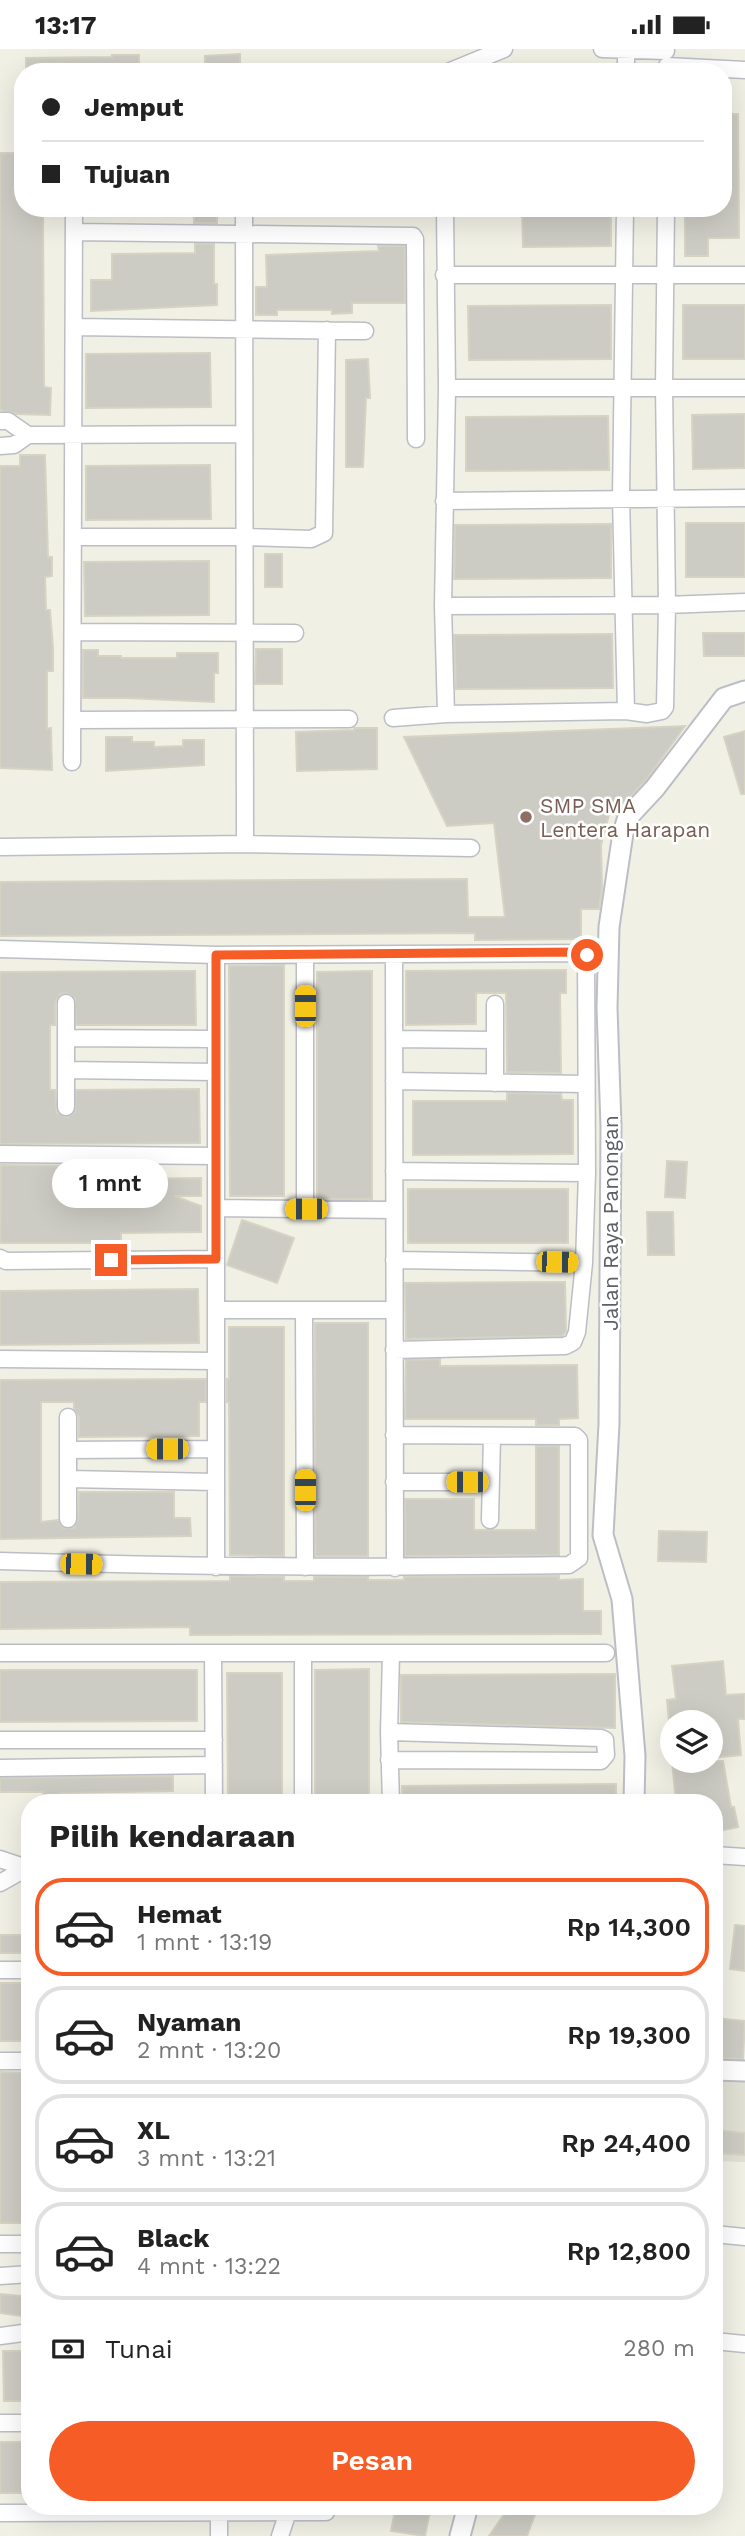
<!DOCTYPE html>
<html lang="id">
<head>
<meta charset="utf-8">
<style>
  body { margin:0; font-family:"Work Sans",sans-serif; background:#f2f2f2; color:#222; height:100vh; display:flex; flex-direction:column; font-size:26px; white-space:nowrap }
  * { box-sizing:border-box; margin:0 }
  p { font-size:23px; color:#767676 }
  .icon { flex:none; width:38px; height:38px; fill:none; stroke:currentColor; stroke-width:2; stroke-linecap:round; stroke-linejoin:round }
  .map { position:relative; flex:1; overflow:hidden }
  .panel { position:absolute; left:21px; top:1745px; width:702px; height:721px; display:flex; flex-direction:column; background:#fff; border-radius:28px; box-shadow:0 7px 28px #0002 }
  .panel>* { flex:none }
  .top-card { position:absolute; left:14px; top:14px; width:718px; height:154px; border-radius:28px; box-shadow:0 7px 28px #0002; display:grid; align-content:center; height:154px; padding:0 28px; background:#fff }
  .controls { position:absolute; left:660px; top:1661px; display:grid; gap:14px }
  .controls a { display:grid; place-items:center; width:63px; height:63px; border-radius:50%; background:#fff; box-shadow:0 7px 28px #0002; font-size:35px }
  .end { position:absolute; width:32px; height:32px; margin:-16px; border:9px solid #f65c25; background:#fff; box-shadow:0 0 0 4px #fff }
  .from { border-radius:50% }
  .bubble { position:absolute; height:49px; border-radius:24px; background:#fff; box-shadow:0 7px 28px #0002; font-size:23px; font-weight:600; line-height:49px; text-align:center }
  .car { position:absolute; width:21px; height:42px; margin:-21px -10px; border-radius:9px; box-shadow:0 0 5px 2px #0007; background:linear-gradient(#f5c518 24%,#345 0 40%,#f5c518 0 76%,#345 0 86%,#f5c518 0) }
  .top-card b { display:flex; align-items:center; gap:24px; height:66px; font-size:26px }
  .top-card b+b { border-top:2px solid #e0e0e0 }
  .top-card i { width:18px; height:18px; background:#222 }
  ul { padding:0; list-style:none }
  li { display:flex; align-items:center; gap:21px; height:98px; margin:0 14px 10px; padding:0 14px; border:4px solid #e0e0e0; border-radius:28px }
  li div { flex:1 }
  li b { display:block; font-size:26px }
  li em { font-style:normal; font-weight:600 }
  li.on { border-color:#f65c25 }
  li>.icon { width:63px; height:63px; stroke-width:1.5 }
  h2 { padding:0 28px; font-size:32px; line-height:84px }
  .pay { display:flex; align-items:center; gap:18px; height:77px; padding:0 28px; font-size:26px }
  .pay p { margin-inline-start:auto }
  .primary-button { display:flex; gap:14px; margin-top:auto; padding:14px 28px }
  .primary-button a { flex:1; height:80px; border-radius:42px; background:#f65c25; color:#fff; font-size:28px; font-weight:600; line-height:80px; text-align:center }
  .status { display:flex; justify-content:space-between; align-items:center; height:49px; padding:0 35px; background:#fff; direction:ltr }
  .status svg { height:19px; fill:currentColor }
  .map>svg:first-child { display:block }
  .education { fill:#e0e0d4 }
  .building { fill:#cdccc4; stroke:#d6d3c3; stroke-width:2 }
  .lines { fill:none; stroke-linecap:round; stroke-linejoin:round }
  .minor-casing { stroke:#bcbec5; stroke-width:19 }
  .tertiary-casing { stroke:#bcbec5; stroke-width:23 }
  .minor { stroke:#fff; stroke-width:16 }
  .tertiary { stroke:#fff; stroke-width:19 }
  .route { stroke:#f65c25; stroke-width:9 }
  .education-dot { fill:#8d6e63; stroke:#fff; stroke-width:2.5 }
  .labels { text-anchor:middle; dominant-baseline:central; stroke-width:5; stroke-linejoin:round; paint-order:stroke }
  .education-label { font-size:21px; fill:#785e54; stroke:#fff; text-anchor:start }
  .street-label { font-size:21px; fill:#5d5f67; stroke:#fff }
</style>
</head>
<body>
<div class="status"><b>13:17</b><svg viewBox="0 0 49 12"><path d="M0 12V9h3v3zM5 12V6h3v6zM10 12V3h3v9zM15 12V0h3v12zM26 1h20v11H26zM47 4h2v5h-2z"/></svg></div>
<div class="map">
<svg width="745" height="2487" viewBox="0 0 745 2487">
  <rect width="100%" height="100%" fill="#f0f0e5"/>
  <path class="education" d="M714,2020L745,2021V2113L714,2112Z"/>
  <path class="building" d="M240,5V23H205V7Z
    M112,6H139V23H26V9L112,8Z
    M723,65H738L739,189H708V207H685V159H723Z
    M0,104H23V159H43L44,338L51,339L50,366L16,365L0,361Z
    M194,159H217V174H194Z
    M522,159H611V197L523,198Z
    M195,195H214V235H217V256L91,262V231H112V205L195,204Z
    M378,197H405V254H352V264L332,265V261H277V266H256V238H267L266,206L379,202Z
    M611,256V310L469,311L468,257Z
    M683,256H745V310H683Z
    M210,304L211,358L86,359V305Z
    M368,310L370,349H366L363,418H346V311Z
    M745,365V419L693,420L692,366Z
    M608,367L609,421L466,422V368Z
    M20,406H45L48,508H52V527L45,528L46,561H50L53,599V622H47V680L51,679L52,721L0,719V417H20Z
    M210,416L211,470L86,471V417Z
    M686,474H745V528H686Z
    M611,475V529L454,530L455,476Z
    M265,505H282V538H265Z
    M209,512V566L85,567L84,513Z
    M703,584H745V607H704Z
    M612,585L613,639L456,640L454,586Z
    M256,600H282V635H255Z
    M83,601H98V607H121V609H177V604H218V624H214V653L126,649H83Z
    M685,677L646,731L626,752L610,762L601,796L602,839L599,860H581V890L475,891V884L0,887V833L467,830L468,868H505L494,774L447,777L404,688Z
    M354,679H377V720L297,722L296,683L354,681Z
    M745,682V745H741L724,688Z
    M106,688H132V693H154V698L183,697V691H204V716L106,722Z
    M284,916V1147H230L229,917Z
    M566,921V944H560L561,1024L507,1023L506,944H476V975L406,976V922Z
    M195,922L196,976H76L75,949L67,944L60,945L55,954V976H50V1041H55L57,1064L67,1068L75,1063L76,1041L199,1040L200,1094L0,1095V923Z
    M372,922V1150H317V923Z
    M507,1044L561,1045L562,1051H573V1105L413,1106V1052H507Z
    M667,1112L687,1113L685,1149L665,1148Z
    M1,1116L118,1117V1130L201,1129V1147H174L201,1157V1183L121,1184V1194H0Z
    M408,1140H568V1194H408Z
    M647,1163H673L674,1206H648Z
    M242,1171L294,1189L277,1234L227,1216Z
    M565,1233L566,1283L562,1287L406,1290L405,1234Z
    M198,1240L199,1294L0,1296V1242Z
    M315,1274H368V1507H315Z
    M229,1278H284V1507L230,1506L229,1353H227V1330H229Z
    M440,1310V1317L577,1316L578,1369L559,1370V1376H536V1370H405L406,1311Z
    M206,1330V1353H199V1387L79,1388V1368L74,1360V1353H41V1473L58,1471L63,1479H74L78,1471L79,1443H174V1469H190L191,1487L0,1490V1331Z
    M536,1397H559V1506L405,1507V1450H474V1481H536Z
    M659,1482L707,1483L706,1513L658,1512Z
    M230,1527L284,1528V1532H314V1528H368V1531H404V1528L559,1527V1531L583,1530V1562H601V1585L190,1586V1578L0,1580V1533L230,1532Z
    M723,1612L726,1646L745,1645V1670H738L741,1706L710,1709V1673H669L667,1651L676,1650L672,1617Z
    M369,1620V1754H315V1621Z
    M0,1621H197V1672L0,1673Z
    M227,1624H282V1754H228Z
    M615,1625V1679L401,1673V1626Z
    M672,1712H723L731,1758H734L738,1778L714,1783V1754H676Z
    M173,1727V1742L60,1744V1754H43V1743H0V1729Z
    M616,1735V1754H402V1737Z
    M735,1876L745,1877V1922L730,1920Z
    M0,1886H30V1904H0Z
    M0,1934H30V1992H0Z
    M714,1969L745,1972L743,2010L714,2009Z
    M0,2023L30,2024V2174H0Z
    M714,2081L745,2084V2106L714,2104Z
    M0,2245L30,2248V2268L0,2264Z
    M3,2302H30V2352H4Z
    M0,2393H30V2444H0Z
    M396,2457H431L425,2487L391,2482Z
    M510,2457H538L527,2487H489Z"/>
  <g class="lines">
    <defs>
      <path id="minor" d="M602,0L666,2
        M626,0V23
        M667,17L745,21
        M448,23L504,0
        M244,159L245,795
        M445,159L447,339L443,557L446,665
        M625,159L621,448L626,662
        M74,183L413,187L415,190L416,390
        M444,226H745
        M74,278L365,282
        M447,339H745
        M0,372H8L28,386
        M0,397L14,396L28,386L244,385
        M444,452L745,449
        M74,488H244L311,490L324,484L327,281
        M443,557L667,556L745,553
        M73,583L295,584
        M393,669L446,665L626,662L647,665L662,662L665,658L667,556L664,338L666,159
        M73,671L349,670
        M72,713L74,159
        M0,798L245,795L471,799
        M0,900L216,906L586,904L587,1124L584,1214L577,1283L573,1293L565,1297L394,1301
        M216,906V1518
        M305,906V1160
        M394,906L395,1519
        M66,954V1058
        M66,989L216,990
        M394,990L495,991
        M66,1021L216,1023
        M394,1032L585,1035
        M495,1034V955
        M0,1105L216,1107
        M394,1122L587,1124
        M216,1159L394,1161
        M0,1209L6,1212L216,1210
        M394,1211L584,1214
        M216,1261H394
        M304,1261L305,1518
        M0,1310L216,1312
        M68,1368V1470
        M68,1401L216,1400
        M68,1430L216,1433
        M394,1433H491
        M490,1471L492,1387
        M0,1512C190,1518 379,1519 569,1516L579,1509V1391L575,1387L394,1386
        M0,1604H606
        M213,1605L214,1754
        M303,1605V1754
        M389,1683L601,1689L605,1691L606,1706L601,1712L389,1711
        M0,1691H214
        M0,1719L214,1716
        M391,1754L389,1683L391,1606
        M714,1806L745,1808
        M0,1810L30,1820
        M0,1834L25,1820
        M0,1921H30
        M0,2012H30
        M714,2185L745,2188
        M0,2195H30
        M0,2227L30,2225
        M0,2287L30,2283
        M714,2292L745,2295
        M0,2374H30
        M219,2457V2487
        M0,2464L326,2463
        M280,2487L288,2463"/>
      <path id="tertiary" d="M634,1754L635,1707L622,1550L603,1486L609,1375L611,1077L607,959L609,878L623,784L628,768L655,739L724,649L745,642
        M714,2021L745,2022
        M460,2487L468,2457"/>
    </defs>
    <use href="#minor" class="minor-casing"/>
    <use href="#tertiary" class="tertiary-casing"/>
    <use href="#minor" class="minor"/>
    <use href="#tertiary" class="tertiary"/>
  </g>
  <g class="lines">
    <path class="route" d="M111,1211L216,1210V906L583,903L587,906"/>
  </g>
  <circle class="education-dot" cx="526" cy="768" r="7"/>
  <g class="labels">
    <g class="education-label">
      <text x="540" y="756">SMP SMA<tspan x="540" dy="24">Lentera Harapan</tspan></text>
    </g>
    <g class="street-label">
      <text transform="translate(610 1174) rotate(-90)">Jalan Raya Panongan</text>
    </g>
  </g>
</svg>
<div class="controls">
<a><svg class="icon" aria-label="layers" viewBox="0 0 24 24"><path d="M12 4l9 5-9 5-9-5zM3 14l9 5 9-5"/></svg></a>
</div>
<i class="end from" style="left:587px;top:906px"></i>
<i class="end" style="left:111px;top:1211px"></i>
<div class="bubble" style="left:52px;top:1110px;width:116px">1 mnt</div>
<i class="car" style="left:305px;top:957px;rotate:0deg"></i>
<i class="car" style="left:306px;top:1160px;rotate:270deg"></i>
<i class="car" style="left:557px;top:1213px;rotate:91deg"></i>
<i class="car" style="left:167px;top:1400px;rotate:270deg"></i>
<i class="car" style="left:467px;top:1433px;rotate:270deg"></i>
<i class="car" style="left:305px;top:1441px;rotate:0deg"></i>
<i class="car" style="left:81px;top:1515px;rotate:91deg"></i>
<div class="top-card">
<b><i class="from"></i>Jemput</b>
<b><i></i>Tujuan</b>
</div>
<section class="panel">
<h2>Pilih kendaraan</h2>
<ul>
<li class="on"><svg class="icon" aria-label="car" viewBox="0 0 24 24"><path d="M5 17H2v-5l4-1 3-4h7l3 4 3 1v5h-3M9 17h6M6 11h13"/><circle cx="7" cy="17" r="2"/><circle cx="17" cy="17" r="2"/></svg><div><b>Hemat</b><p>1 mnt · 13:19</p></div><em>Rp 14,300</em></li>
<li><svg class="icon" aria-label="car" viewBox="0 0 24 24"><path d="M5 17H2v-5l4-1 3-4h7l3 4 3 1v5h-3M9 17h6M6 11h13"/><circle cx="7" cy="17" r="2"/><circle cx="17" cy="17" r="2"/></svg><div><b>Nyaman</b><p>2 mnt · 13:20</p></div><em>Rp 19,300</em></li>
<li><svg class="icon" aria-label="car" viewBox="0 0 24 24"><path d="M5 17H2v-5l4-1 3-4h7l3 4 3 1v5h-3M9 17h6M6 11h13"/><circle cx="7" cy="17" r="2"/><circle cx="17" cy="17" r="2"/></svg><div><b>XL</b><p>3 mnt · 13:21</p></div><em>Rp 24,400</em></li>
<li><svg class="icon" aria-label="car" viewBox="0 0 24 24"><path d="M5 17H2v-5l4-1 3-4h7l3 4 3 1v5h-3M9 17h6M6 11h13"/><circle cx="7" cy="17" r="2"/><circle cx="17" cy="17" r="2"/></svg><div><b>Black</b><p>4 mnt · 13:22</p></div><em>Rp 12,800</em></li>
</ul>
<div class="pay"><svg class="icon" aria-label="cash" viewBox="0 0 24 24"><path d="M3 7h18v10H3z"/><circle cx="12" cy="12" r="2"/></svg>Tunai<p>280 m</p></div>
<div class="primary-button"><a>Pesan</a></div>
</section>
</div>
</body>
</html>
